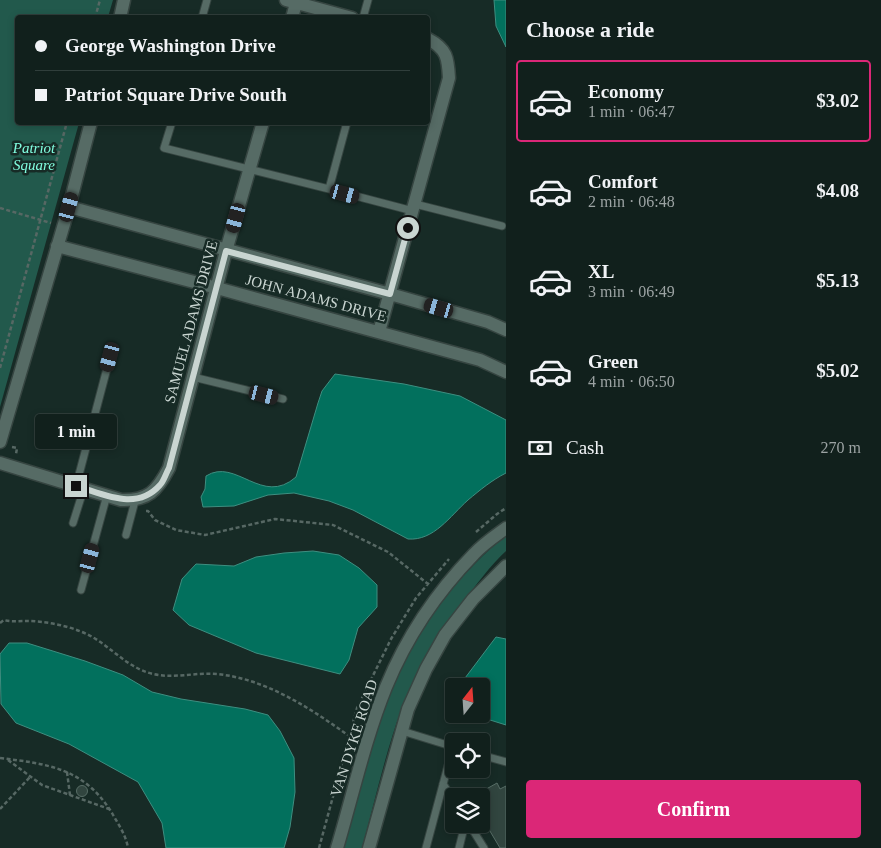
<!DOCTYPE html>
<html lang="en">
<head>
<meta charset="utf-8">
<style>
  body { margin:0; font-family:Georgia,serif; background:#1a2825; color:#f1f3f6; height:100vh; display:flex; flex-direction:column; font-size:19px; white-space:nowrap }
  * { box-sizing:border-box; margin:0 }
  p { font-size:16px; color:#9ca3a3 }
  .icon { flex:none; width:28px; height:28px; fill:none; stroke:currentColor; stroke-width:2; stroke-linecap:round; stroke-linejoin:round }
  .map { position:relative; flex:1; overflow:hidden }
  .panel { display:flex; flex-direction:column; background:#11201c; width:375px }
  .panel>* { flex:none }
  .guide { position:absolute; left:15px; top:15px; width:415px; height:110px; border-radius:5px; box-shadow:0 2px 8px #0003,0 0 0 1px #303e3b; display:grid; align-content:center; height:110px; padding:0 20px; background:#11201c }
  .needle { width:32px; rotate:17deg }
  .buttons { position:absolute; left:445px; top:678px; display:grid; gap:10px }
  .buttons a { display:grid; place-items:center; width:45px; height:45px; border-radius:5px; background:#11201c; box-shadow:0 2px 8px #0003,0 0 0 1px #303e3b; font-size:25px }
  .end { position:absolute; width:22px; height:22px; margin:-11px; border:6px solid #c9d5d1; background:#111; box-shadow:0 0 0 2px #111 }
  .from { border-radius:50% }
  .bubble { position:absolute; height:35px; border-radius:5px; background:#11201c; box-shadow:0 2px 8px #0003,0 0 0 1px #303e3b; font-size:16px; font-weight:800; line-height:35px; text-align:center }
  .car { position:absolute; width:15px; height:30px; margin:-15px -8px; border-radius:6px; box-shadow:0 0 4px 1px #0007; background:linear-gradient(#222 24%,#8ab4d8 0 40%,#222 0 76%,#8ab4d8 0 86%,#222 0) }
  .guide b { display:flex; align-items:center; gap:18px; height:48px; font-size:19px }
  .guide b+b { border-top:1px solid #303e3b }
  .guide i { width:12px; height:12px; background:#f1f3f6 }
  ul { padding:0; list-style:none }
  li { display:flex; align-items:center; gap:15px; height:82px; margin:0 10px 8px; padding:0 10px; border:2px solid transparent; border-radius:5px }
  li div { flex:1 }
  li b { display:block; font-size:19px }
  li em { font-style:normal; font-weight:800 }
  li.active { border-color:#db2777 }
  li>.icon { width:45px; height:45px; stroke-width:1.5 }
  h2 { padding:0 20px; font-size:22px; line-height:60px }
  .pay { display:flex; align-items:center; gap:12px; height:55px; padding:0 20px; font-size:19px }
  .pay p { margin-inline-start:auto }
  .action { display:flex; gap:10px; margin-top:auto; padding:10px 20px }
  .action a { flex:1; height:58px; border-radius:5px; background:#db2777; color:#fff; font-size:20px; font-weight:800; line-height:58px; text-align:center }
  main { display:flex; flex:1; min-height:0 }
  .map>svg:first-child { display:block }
  .green { fill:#22594c }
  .water { fill:#02705d; stroke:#3e8e80 }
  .building { fill:#31453f; stroke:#576d66 }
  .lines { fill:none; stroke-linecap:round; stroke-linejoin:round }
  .service-casing { stroke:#364541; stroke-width:9 }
  .minor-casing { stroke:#364541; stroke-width:15 }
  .tertiary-casing { stroke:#364541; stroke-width:15 }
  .path { stroke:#576864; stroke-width:2.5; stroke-dasharray:4 2.5; stroke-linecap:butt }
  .service { stroke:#566b65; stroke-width:7 }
  .minor { stroke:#566b65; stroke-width:12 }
  .tertiary { stroke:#566b65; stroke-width:12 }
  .route { stroke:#c9d5d1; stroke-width:6 }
  .labels { text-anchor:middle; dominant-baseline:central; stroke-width:5; stroke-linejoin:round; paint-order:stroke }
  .park-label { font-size:15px; font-style:italic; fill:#81fddf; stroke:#172b26 }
  .street-label { font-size:15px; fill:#c9d5d1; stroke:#172b26 }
</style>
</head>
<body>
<main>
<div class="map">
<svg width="506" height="848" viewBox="0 0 506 848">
  <rect width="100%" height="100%" fill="#172b26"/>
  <path class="green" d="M0,0H113L108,17L18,18V122L79,123L0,407Z
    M506,535V551C490,566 475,586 462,604C450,620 437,636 427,654C393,713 380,783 362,848H344C359,790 373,720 400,667C426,616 462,572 506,535Z"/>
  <path class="water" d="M494,0H506V47L496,26Z
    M335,374L404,384L460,396L506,420V473C492,480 480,490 468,500C450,516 434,541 408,539L353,510L329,501L294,493L268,495L234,506L203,507L201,497L205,489L206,476C236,457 262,507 296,477L318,403L322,391Z
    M313,551L339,555L359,568L377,585V607L358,628L349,660L340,674L256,653L189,625L173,610L182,579L196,564L234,566L256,557L284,553Z
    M496,637L506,639V725L471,714H481V686H459Z
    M9,643H27L85,661L123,675L152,692L181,699L245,709L268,715L280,731L294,758L295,792L290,827L284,848H166L162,823L138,782L69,744L16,723L1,704L0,654Z"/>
  <path class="building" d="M497,783L500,789L506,786V848H500L481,816V792Z
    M76.5 791a5.5 5.5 0 1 1 11 0a5.5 5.5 0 1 1-11 0Z"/>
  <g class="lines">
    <defs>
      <path id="service" d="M202,18L207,0
        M363,18L368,0
        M172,122L164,148L329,189L347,122
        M329,189L413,211
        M415,204L502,226
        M193,377L283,399
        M76,486L110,357
        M73,523L84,488
        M126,535L135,501
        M81,590L107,495
        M402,731L454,747
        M481,755L506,762
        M443,784L454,801
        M469,824L484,848
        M426,848L453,747
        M459,848L465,824"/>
      <path id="minor" d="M286,0L352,18
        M120,18L124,0
        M292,18L296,3
        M69,207L390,294L488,322L506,330
        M57,246L217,288L480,360L506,372
        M379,332L449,78C448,58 447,49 428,39
        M0,442L69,207L91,122
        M0,463L121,500C148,501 157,491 169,468L226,251L263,122"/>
      <path id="tertiary" d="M337,848C353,794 365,739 386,687C406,638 437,592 474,554C483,544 495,536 506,528
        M369,848L408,709L426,669L445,635L473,599L506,566"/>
    </defs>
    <use href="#service" class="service-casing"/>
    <use href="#minor" class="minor-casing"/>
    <use href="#tertiary" class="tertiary-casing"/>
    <path class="path" d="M95,18L100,0
      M0,208L51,223
      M0,368L67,122
      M12,447L17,448L16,454
      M146,511H148L155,520L176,530L205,535L275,519L333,525L388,552L428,584
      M476,532L497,514L506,508
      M0,623L4,620C11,622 19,621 26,621C44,621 65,625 82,632C108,642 124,667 153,674C174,679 196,672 217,674C266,679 310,708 349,736
      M0,758C48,764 84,768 112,813C118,824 126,835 128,848
      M8,760L42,785L109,809
      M67,772L70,795
      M0,809L30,777
      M319,848L357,708L391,639L416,598L449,559"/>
    <use href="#service" class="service"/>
    <use href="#minor" class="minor"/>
    <use href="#tertiary" class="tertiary"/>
  </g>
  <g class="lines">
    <path class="route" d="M76,486C104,494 136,512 160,485C164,481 166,473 169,468L226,251L390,294L408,228"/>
  </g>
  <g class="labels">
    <g class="park-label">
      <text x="34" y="148">Patriot<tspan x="34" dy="17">Square</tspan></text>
    </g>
    <g class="street-label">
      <text transform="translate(316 298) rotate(15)">JOHN ADAMS DRIVE</text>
      <text transform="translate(191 322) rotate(-75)">SAMUEL ADAMS DRIVE</text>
      <text transform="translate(354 738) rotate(-72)">VAN DYKE ROAD</text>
    </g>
  </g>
</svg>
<div class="buttons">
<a><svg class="needle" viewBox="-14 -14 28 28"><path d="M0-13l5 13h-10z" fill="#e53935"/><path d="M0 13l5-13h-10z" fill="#9ca3a3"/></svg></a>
<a><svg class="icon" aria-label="locate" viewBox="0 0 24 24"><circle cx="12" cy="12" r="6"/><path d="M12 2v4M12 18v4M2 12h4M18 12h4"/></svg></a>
<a><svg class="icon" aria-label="layers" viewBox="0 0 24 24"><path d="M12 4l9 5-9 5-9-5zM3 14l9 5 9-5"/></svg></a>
</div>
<i class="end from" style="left:408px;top:228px"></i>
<i class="end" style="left:76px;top:486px"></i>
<div class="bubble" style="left:35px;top:414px;width:82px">1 min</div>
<i class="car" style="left:345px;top:194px;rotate:105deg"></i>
<i class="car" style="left:69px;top:207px;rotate:15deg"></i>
<i class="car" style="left:236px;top:218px;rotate:195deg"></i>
<i class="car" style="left:439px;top:308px;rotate:286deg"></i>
<i class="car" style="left:110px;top:357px;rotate:195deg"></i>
<i class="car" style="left:264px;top:395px;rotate:104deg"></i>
<i class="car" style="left:90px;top:558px;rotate:15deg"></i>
<div class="guide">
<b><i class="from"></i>George Washington Drive</b>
<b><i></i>Patriot Square Drive South</b>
</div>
</div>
<section class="panel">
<h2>Choose a ride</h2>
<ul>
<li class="active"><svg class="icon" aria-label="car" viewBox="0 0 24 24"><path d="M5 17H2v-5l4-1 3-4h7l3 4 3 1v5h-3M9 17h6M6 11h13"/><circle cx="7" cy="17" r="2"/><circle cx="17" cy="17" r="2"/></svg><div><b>Economy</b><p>1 min · 06:47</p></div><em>$3.02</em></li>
<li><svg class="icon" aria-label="car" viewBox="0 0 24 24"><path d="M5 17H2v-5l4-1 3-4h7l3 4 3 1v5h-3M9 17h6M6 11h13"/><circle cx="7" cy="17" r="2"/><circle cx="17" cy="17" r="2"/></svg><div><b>Comfort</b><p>2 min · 06:48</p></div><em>$4.08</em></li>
<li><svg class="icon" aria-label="car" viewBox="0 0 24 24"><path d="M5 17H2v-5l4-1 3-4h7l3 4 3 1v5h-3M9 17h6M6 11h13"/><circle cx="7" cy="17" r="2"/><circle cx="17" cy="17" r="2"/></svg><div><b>XL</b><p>3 min · 06:49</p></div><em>$5.13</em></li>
<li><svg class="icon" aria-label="car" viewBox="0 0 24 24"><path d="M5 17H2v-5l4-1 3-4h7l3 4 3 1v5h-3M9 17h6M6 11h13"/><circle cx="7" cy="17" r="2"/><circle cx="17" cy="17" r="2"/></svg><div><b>Green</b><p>4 min · 06:50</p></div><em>$5.02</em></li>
</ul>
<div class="pay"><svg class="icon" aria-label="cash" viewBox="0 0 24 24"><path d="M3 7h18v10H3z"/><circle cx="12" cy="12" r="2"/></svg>Cash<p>270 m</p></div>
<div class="action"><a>Confirm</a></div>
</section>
</main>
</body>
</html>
